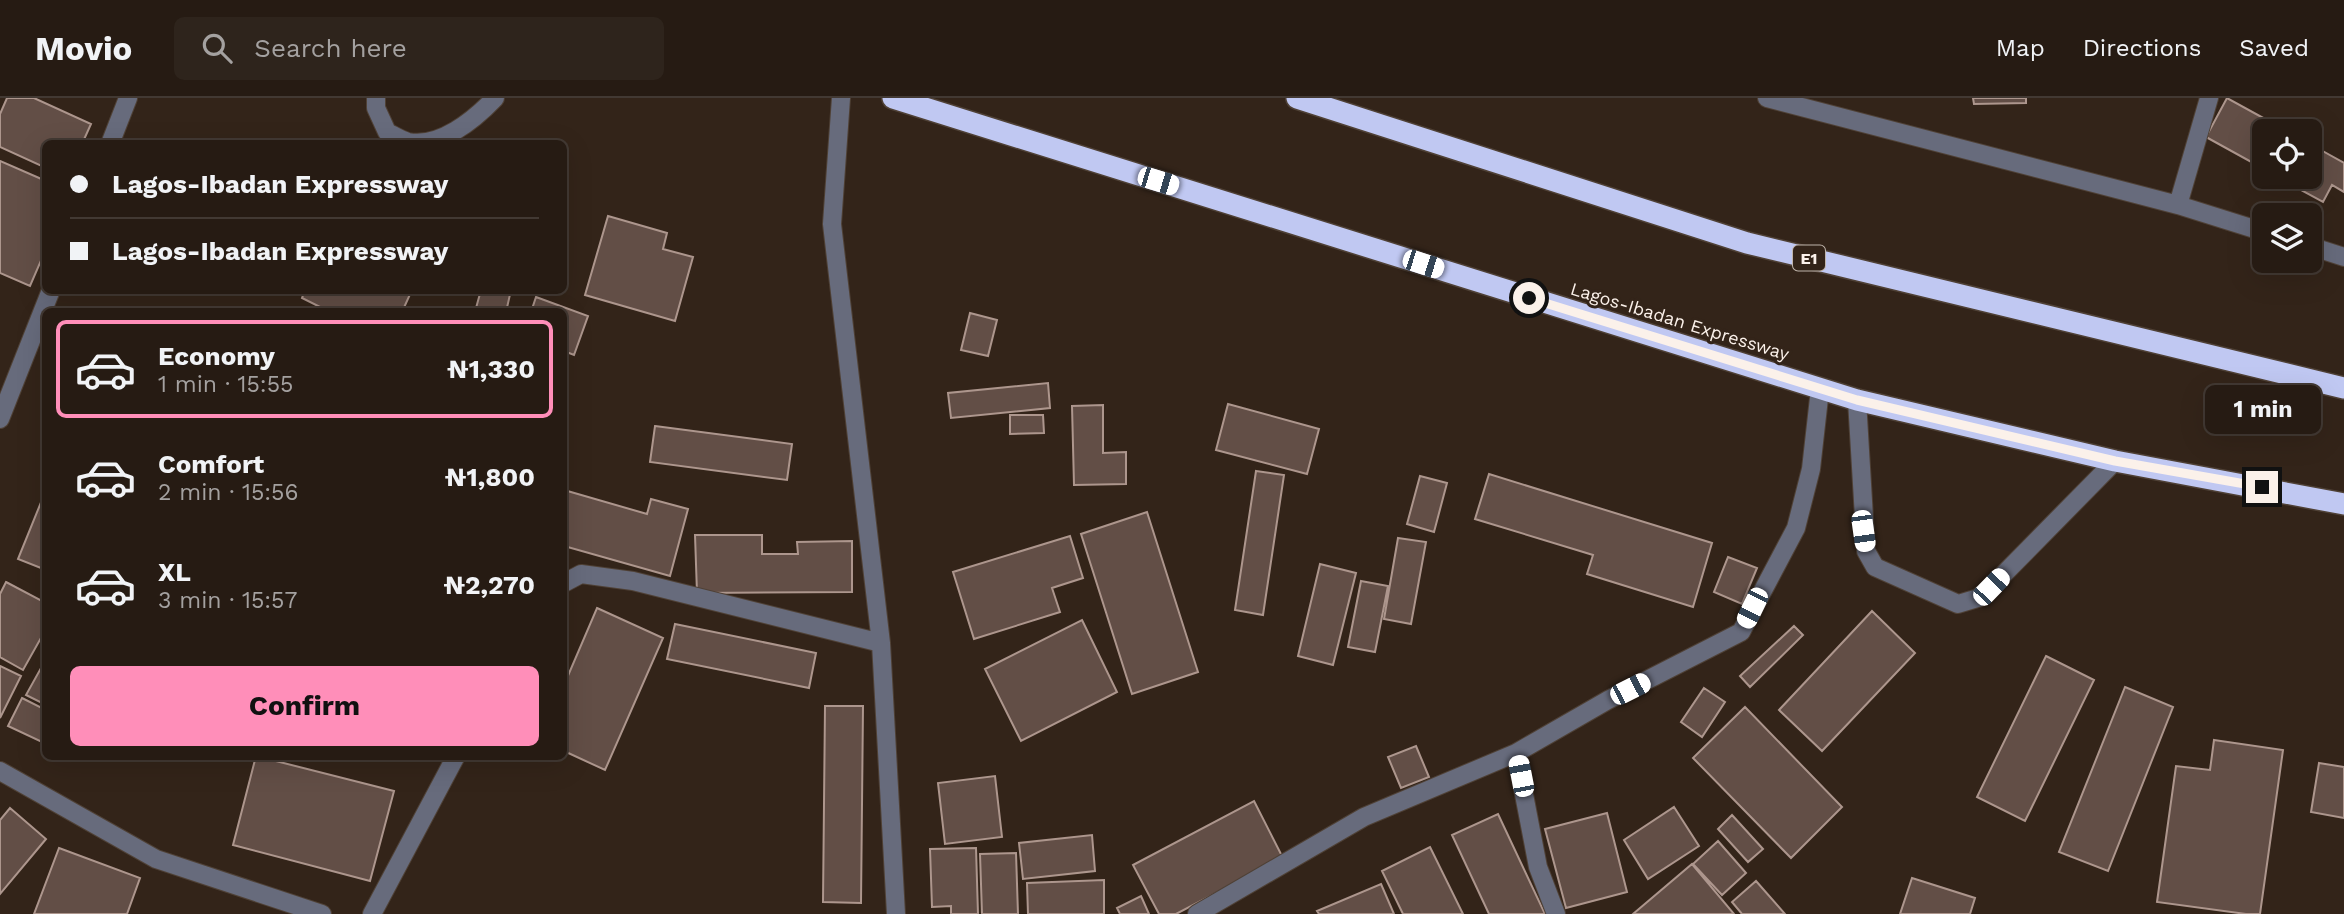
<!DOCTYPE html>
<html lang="en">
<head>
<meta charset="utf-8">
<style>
  body { margin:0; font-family:"Work Sans",sans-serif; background:#2e241c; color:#f1f3f6; height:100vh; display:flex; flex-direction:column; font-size:26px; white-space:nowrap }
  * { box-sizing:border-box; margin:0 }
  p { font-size:23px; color:#a4a1a0 }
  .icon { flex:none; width:38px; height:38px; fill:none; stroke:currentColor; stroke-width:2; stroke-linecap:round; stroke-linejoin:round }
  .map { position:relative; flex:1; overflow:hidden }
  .side { position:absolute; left:42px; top:210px; width:525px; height:452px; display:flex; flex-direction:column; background:#261b13; border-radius:10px; box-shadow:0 7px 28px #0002,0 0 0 2px #423933 }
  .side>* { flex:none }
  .top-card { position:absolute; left:42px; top:42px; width:525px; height:154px; border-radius:10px; box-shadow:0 7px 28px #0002,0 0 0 2px #423933; display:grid; align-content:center; height:154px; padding:0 28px; background:#261b13 }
  .tools { position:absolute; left:2252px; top:21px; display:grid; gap:14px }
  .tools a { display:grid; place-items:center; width:70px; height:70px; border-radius:10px; background:#261b13; box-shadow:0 7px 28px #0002,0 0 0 2px #423933; font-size:35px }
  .end { position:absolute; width:32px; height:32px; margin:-16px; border:9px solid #fbf1ea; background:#111; box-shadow:0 0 0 4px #111 }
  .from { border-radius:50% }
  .bubble { position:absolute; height:49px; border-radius:10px; background:#261b13; box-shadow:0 7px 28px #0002,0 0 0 2px #423933; font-size:23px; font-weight:700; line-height:49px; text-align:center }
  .car { position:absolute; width:21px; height:42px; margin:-21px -10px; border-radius:9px; box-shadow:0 0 5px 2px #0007; background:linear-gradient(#fff 24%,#345 0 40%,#fff 0 76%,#345 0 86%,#fff 0) }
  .top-card b { display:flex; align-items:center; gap:24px; height:66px; font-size:26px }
  .top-card b+b { border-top:2px solid #423933 }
  .top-card i { width:18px; height:18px; background:#f1f3f6 }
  ul { padding:12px 0 0; list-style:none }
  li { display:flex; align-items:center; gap:21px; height:98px; margin:0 14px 10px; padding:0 14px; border:4px solid transparent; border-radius:10px }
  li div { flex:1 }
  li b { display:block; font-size:26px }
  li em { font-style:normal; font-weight:700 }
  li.current { border-color:#ff8eb9 }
  li>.icon { width:63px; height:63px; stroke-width:1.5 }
  .primary-button { display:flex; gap:14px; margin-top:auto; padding:14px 28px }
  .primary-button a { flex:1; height:80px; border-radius:10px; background:#ff8eb9; color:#111; font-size:28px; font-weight:700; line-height:80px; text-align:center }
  header { display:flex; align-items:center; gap:42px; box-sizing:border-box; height:98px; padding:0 35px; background:#261b13; border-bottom:2px solid #423933 }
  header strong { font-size:33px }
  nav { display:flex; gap:38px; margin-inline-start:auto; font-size:24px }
  .search { width:490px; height:63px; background:#2e241c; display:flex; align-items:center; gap:18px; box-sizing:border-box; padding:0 24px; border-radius:10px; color:#a4a1a0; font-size:26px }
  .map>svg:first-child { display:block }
  .building { fill:#624e46; stroke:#ad968d; stroke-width:2 }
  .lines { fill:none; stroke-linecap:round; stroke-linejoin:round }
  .service-casing { stroke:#4f4136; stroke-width:20 }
  .minor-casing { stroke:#4f4136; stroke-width:20 }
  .motorway-casing { stroke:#4f4136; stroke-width:24 }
  .service { stroke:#676b7c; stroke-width:18 }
  .minor { stroke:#676b7c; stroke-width:18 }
  .motorway { stroke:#c0c8f2; stroke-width:21 }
  .route { stroke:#fbf1ea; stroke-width:9 }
  .labels { text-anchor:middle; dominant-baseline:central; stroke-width:6; stroke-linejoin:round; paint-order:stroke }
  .shield { fill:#332419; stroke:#bfb4ab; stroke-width:2 }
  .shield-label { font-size:16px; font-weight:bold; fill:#fbf1ea }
  .street-label { font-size:18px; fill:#fbf1ea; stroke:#332419 }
</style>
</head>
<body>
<header>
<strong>Movio</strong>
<div class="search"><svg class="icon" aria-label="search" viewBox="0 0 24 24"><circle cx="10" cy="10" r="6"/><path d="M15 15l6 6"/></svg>Search here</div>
<nav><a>Map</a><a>Directions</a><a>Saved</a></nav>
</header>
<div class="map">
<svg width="2344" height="816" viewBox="0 0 2344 816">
  <rect width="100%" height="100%" fill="#332419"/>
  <path class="building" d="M7,0H34L91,26L82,46H46V70L0,49V16Z
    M1973,0H2026V5L1974,6Z
    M2227,0L2287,33H2264V71L2206,39Z
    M2310,46L2344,65V94L2332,87L2323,104L2277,79H2310Z
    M0,63L46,83V151L30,188L0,175Z
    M608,118L667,135L663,151L693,159L675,223L585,197Z
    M305,192H412L402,214H330L302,200Z
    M481,192H511L506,214H490L476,210Z
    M536,199L588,218L574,257L564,253V214H531Z
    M970,215L997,222L988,258L961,252Z
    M1048,285L1050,310L951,320L948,295Z
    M1228,306L1319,331L1307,376L1216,352Z
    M1103,307V355L1126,354V386L1074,387L1072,308Z
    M1010,317H1043L1044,335L1010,336Z
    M655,328L792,346L787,382L650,364Z
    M1256,373L1284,377L1263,517L1235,512Z
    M1489,376L1712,445L1693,509L1587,476L1593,457L1475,421Z
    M1420,378L1447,385L1434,434L1407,426Z
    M46,392V472L18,461Z
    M564,392L647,416L651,401L688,411L670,478L564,448Z
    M1147,414L1198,574L1132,596L1081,436Z
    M695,437H762V456H798L797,444L852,443V494L697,495Z
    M1070,438L1083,480L1052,490L1060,514L974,541L953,474Z
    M1398,440L1426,444L1411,526L1384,521Z
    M1728,459L1757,470L1742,506L1714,494Z
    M1320,466L1356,475L1333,567L1298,558Z
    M1361,483L1388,488L1375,554L1348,549Z
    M6,484L46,505V531L23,572L0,559V496Z
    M597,510L663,540L605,672L564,653V587Z
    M1872,513L1915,555L1822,653L1779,612Z
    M1082,522L1117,594L1021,643L985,571Z
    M675,526L816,555L809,590L667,561Z
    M1794,528L1803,537L1750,589L1740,578Z
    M2046,558L2094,582L2025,723L1977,699Z
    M46,561V607L26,597Z
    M0,568L21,578L0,620Z
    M2125,589L2173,609L2108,773L2059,754Z
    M1704,590L1725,604L1702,639L1681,624Z
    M22,600L46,612V637L42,644L8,628Z
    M825,608H863L861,805L823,804Z
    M1745,609L1842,709L1791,760L1693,660Z
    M2214,642L2283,652L2260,816H2246L2157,804L2176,668L2210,672Z
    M1416,648L1429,679L1401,690L1388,659Z
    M256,658L394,693L370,783L233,747Z
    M2319,665L2344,669V720L2311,714Z
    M995,678L1002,739L945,746L938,685Z
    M1254,703L1283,760L1176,816H1159L1133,767Z
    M1674,709L1699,748L1648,781L1624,742Z
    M10,710L46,741L0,796V722Z
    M1607,715L1627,794L1566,810L1545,731Z
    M1498,716L1545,816H1489L1452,737Z
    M1732,717L1763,751L1748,764L1718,731Z
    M1092,737L1095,773L1023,781L1019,745Z
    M1718,743L1746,775L1722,797L1693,766Z
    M1430,749L1463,816H1403L1382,773Z
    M59,750L140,780L127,816H34Z
    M976,750L978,816H951V808L932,809L930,751Z
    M1016,755L1018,816H982L980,756Z
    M1692,766L1734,816H1633Z
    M1912,780L1975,800L1970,816H1900Z
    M1104,782V816H1028L1027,785Z
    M1756,783L1785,816H1742L1732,804Z
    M1381,786L1394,816H1319L1317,813Z
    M1141,798L1149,816H1120L1117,810Z"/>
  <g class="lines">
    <defs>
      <path id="service" d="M376,0V10L387,34C393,37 401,42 408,44C440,50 474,22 495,0
        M1857,302L1866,453L1875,469L1958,506L1978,500L1991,489L2115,363"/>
      <path id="minor" d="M841,0L832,126L881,545L896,816
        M1767,0L2178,107L2264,134
        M110,46L128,0
        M2178,107L2209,0
        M2310,148L2344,159
        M0,321L51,192
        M564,485L581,476L633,483L881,545
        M1516,655L1538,769L1556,816
        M0,673L156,761L322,816
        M372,816L456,658
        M1197,816L1364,719L1516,655L1608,602L1741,534L1796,430L1811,371L1820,291"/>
      <path id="motorway" d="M893,0L1857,302L2115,363L2344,406
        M1297,0L1747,145L2344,290"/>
    </defs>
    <use href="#service" class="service-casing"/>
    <use href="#minor" class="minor-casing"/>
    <use href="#motorway" class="motorway-casing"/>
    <use href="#service" class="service"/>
    <use href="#minor" class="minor"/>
    <use href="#motorway" class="motorway"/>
  </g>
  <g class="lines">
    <path class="route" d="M1529,200L1857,302L2115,363L2262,389"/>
  </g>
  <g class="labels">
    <rect class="shield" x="1793" y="147.5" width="32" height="25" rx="5"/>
    <g class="shield-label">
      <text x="1809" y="160">E1</text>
    </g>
    <g class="street-label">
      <text transform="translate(1680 223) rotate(17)">Lagos-Ibadan Expressway</text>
    </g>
  </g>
</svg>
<div class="tools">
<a><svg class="icon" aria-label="locate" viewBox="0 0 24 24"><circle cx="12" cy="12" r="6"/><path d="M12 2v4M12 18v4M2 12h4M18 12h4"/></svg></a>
<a><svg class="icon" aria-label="layers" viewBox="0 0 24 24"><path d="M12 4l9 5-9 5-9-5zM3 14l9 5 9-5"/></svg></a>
</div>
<i class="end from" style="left:1529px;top:200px"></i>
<i class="end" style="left:2262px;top:389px"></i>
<div class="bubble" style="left:2205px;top:287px;width:116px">1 min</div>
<i class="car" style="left:1158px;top:83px;rotate:107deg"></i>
<i class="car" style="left:1423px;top:166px;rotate:108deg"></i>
<i class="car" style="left:1863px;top:433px;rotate:172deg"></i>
<i class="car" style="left:1991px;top:489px;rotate:44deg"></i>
<i class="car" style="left:1752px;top:510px;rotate:206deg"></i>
<i class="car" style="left:1630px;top:591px;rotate:63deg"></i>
<i class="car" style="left:1521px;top:678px;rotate:349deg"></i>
<div class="top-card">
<b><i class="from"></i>Lagos-Ibadan Expressway</b>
<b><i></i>Lagos-Ibadan Expressway</b>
</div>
<section class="side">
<ul>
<li class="current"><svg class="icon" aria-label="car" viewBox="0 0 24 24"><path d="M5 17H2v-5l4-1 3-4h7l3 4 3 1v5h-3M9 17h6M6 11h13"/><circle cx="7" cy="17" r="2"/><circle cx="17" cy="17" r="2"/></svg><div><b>Economy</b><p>1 min · 15:55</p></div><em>₦1,330</em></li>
<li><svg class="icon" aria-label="car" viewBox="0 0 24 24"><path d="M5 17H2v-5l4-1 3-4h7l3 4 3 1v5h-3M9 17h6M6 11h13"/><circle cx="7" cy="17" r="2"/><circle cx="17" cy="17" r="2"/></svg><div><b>Comfort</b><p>2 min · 15:56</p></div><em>₦1,800</em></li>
<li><svg class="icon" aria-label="car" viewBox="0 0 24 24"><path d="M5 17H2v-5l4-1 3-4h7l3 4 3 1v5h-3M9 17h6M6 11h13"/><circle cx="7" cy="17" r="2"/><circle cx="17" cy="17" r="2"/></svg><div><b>XL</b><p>3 min · 15:57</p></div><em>₦2,270</em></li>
</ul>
<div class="primary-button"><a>Confirm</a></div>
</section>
</div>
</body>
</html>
